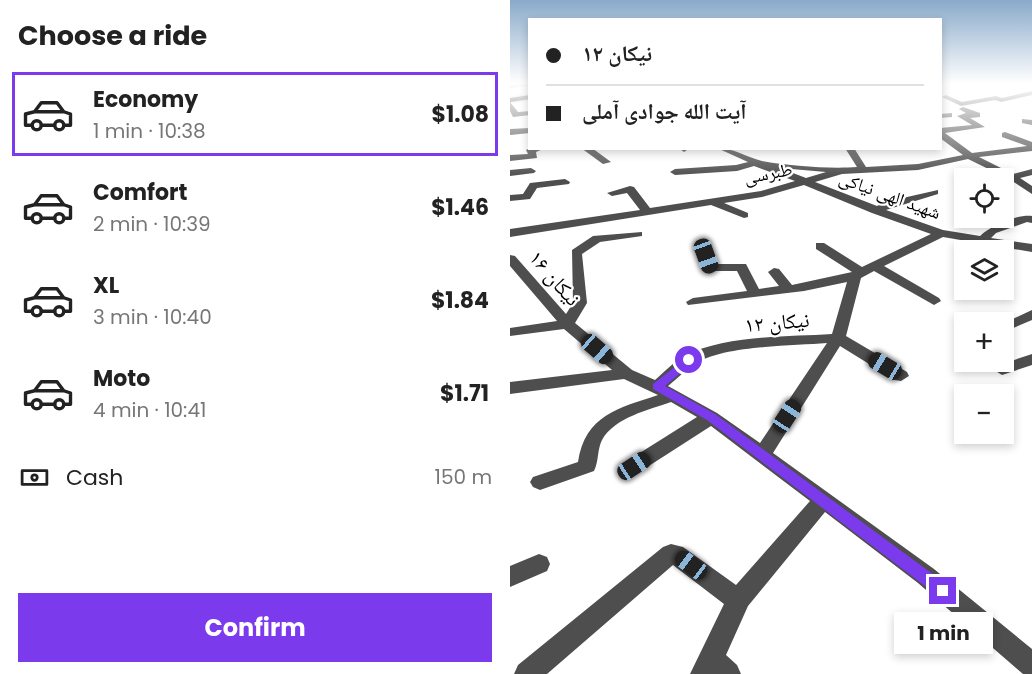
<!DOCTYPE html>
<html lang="en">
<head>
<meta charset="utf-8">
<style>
  body { margin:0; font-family:Poppins,"Noto Naskh Arabic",sans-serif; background:#f2f2f2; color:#222; height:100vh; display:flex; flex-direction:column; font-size:22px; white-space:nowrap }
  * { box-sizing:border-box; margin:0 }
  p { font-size:20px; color:#767676 }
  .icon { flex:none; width:33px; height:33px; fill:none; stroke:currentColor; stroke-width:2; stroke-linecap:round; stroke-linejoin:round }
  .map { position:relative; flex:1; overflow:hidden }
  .details { display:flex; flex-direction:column; background:#fff; width:510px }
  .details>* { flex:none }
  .banner { position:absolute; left:18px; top:18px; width:414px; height:132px; border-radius:0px; box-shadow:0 3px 9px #0003; display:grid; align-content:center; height:132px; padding:0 18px; background:#fff }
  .buttons { position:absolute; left:444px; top:168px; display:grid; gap:12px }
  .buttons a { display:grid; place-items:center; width:60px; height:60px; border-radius:0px; background:#fff; box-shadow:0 3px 9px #0003; font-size:30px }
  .end { position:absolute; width:27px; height:27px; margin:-14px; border:8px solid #7c3aed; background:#fff; box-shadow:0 0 0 3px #fff }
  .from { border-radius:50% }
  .bubble { position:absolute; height:42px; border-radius:0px; background:#fff; box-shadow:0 3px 9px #0003; font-size:20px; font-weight:700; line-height:42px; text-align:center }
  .car { position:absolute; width:18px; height:36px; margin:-18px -9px; border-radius:8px; box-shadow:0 0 4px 2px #0007; background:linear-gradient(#222 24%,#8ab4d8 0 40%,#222 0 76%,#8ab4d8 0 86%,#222 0) }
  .banner b { display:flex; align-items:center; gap:21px; height:57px; font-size:22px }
  .banner b+b { border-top:2px solid #e0e0e0 }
  .banner i { width:15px; height:15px; background:#222 }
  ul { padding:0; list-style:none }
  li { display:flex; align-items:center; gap:18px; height:84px; margin:0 12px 9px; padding:0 6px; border:3px solid transparent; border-radius:0px }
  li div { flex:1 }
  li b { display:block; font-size:22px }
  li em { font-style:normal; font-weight:700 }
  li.selected { border-color:#7c3aed }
  li>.icon { width:54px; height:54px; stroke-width:1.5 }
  h2 { padding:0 18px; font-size:27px; line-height:72px }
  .pay { display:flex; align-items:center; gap:15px; height:66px; padding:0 18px; font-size:22px }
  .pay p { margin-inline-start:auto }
  .action { display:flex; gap:12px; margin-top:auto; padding:12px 18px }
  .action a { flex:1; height:69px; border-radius:0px; background:#7c3aed; color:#fff; font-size:24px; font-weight:700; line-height:69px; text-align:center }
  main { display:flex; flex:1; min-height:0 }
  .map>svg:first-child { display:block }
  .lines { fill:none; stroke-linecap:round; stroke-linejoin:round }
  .major-casing { stroke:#dbdbdb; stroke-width:3 }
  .minor { fill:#4e4e4e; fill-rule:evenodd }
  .major { fill:#000; fill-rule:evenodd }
  .route { fill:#7c3aed }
  .labels { text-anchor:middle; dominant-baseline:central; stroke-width:4.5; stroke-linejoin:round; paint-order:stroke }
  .far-street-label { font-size:18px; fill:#000; stroke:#fff }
  .street-label { font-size:21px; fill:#000; stroke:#fff }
</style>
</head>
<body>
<main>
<section class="details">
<h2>Choose a ride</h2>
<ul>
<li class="selected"><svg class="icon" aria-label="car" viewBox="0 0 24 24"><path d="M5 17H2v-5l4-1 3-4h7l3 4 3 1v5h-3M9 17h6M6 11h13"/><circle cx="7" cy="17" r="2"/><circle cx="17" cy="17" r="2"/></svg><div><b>Economy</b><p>1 min · 10:38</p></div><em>$1.08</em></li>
<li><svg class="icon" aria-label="car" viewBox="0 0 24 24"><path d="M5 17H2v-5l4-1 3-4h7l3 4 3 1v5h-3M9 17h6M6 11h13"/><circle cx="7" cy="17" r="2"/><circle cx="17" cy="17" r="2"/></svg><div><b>Comfort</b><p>2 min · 10:39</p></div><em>$1.46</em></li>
<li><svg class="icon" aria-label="car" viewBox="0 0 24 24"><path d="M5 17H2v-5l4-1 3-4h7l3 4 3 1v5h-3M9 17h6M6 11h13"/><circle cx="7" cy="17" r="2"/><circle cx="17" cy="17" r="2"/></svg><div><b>XL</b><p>3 min · 10:40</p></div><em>$1.84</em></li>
<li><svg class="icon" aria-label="car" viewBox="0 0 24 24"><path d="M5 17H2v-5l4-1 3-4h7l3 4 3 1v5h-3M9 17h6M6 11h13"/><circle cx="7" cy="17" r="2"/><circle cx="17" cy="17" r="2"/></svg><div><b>Moto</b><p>4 min · 10:41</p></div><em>$1.71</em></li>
</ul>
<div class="pay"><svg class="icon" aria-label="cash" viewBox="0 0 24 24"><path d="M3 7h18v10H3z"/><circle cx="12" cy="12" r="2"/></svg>Cash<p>150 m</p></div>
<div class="action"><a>Confirm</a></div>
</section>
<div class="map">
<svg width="522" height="674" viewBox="0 0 522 674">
  <rect width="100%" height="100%" fill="#fff"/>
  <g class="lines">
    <defs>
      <path id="major" d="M20,95V99L0,102V98Z"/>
    </defs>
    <use href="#major" class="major-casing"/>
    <path class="minor" d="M0,84H20V86L0,88Z
      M522,91V95L491,102L485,100L451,106L432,97L436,95L452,102L486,96L492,98Z
      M0,102L8,112L20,111V115L3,117L0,111Z
      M453,107L470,113V117L460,118L475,127L435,133L462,153L517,146L492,137V133L495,132L522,142V151L469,157L503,174L522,169V175L510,178L522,186V194L499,179L458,159L408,170L332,174L305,182L367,206L375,202L428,190V194L376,210L433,230L470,236C481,226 507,214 522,216V223L517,222L486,233L481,238L522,244V252L433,237L374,266L429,298L431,301L424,305L364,271L351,278L336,336L397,372L399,376L391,381L385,380L330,346L263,453L424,569L522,649V674H513L408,583L315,512L238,606L216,655L227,665L231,674H180L214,604L163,565L37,674H4L8,665L153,547L161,544L173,547L226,585L300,501L201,426L131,471L124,473L117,471L114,466L117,461L187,417L161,402C139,410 105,417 92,440C87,450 89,461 84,471L30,490L23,487L20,482L23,477L68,462C75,415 109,408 148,395L114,379L0,394V382L102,370L54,329L0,336V328L47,321L0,266V255L5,256L56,314L63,303L62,250L83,236L132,232V236L90,242L72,254L77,303L65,323L122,370L145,380C154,372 164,362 174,356C215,335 276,337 322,334L337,282L294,291L178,305L176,302L183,298L237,291L227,271H196L186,243L188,240H196L206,264H236L249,289L269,286L258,272L264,268L269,269L282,285L342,272L306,249V243H314L352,267L421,234L362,213L294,185L252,197L214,203L238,213V217L234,218L201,205L0,237V229L130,210L117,193L102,196L97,193L120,186L124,187L140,208L251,191L285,181L244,166L227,171L165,175L160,172L165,169L226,165L238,162L207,148C224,148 236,157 252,161C279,166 321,169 347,167L335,148H344L356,167L408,164L453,155L430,138V128L462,125L447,116L456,113L449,109ZM270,168L316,172L296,178ZM317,343L250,443L207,413L158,386C167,379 174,371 183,365C212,345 282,346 317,343Z
      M442,113V117L430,118V114Z
      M512,119L522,120V125L512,123Z
      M20,128V133L0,135V129Z
      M20,148H35L26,152L27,158L0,161V155L18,154L16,150Z
      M71,148H82L101,162L93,164Z
      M180,148L174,152L170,149V148Z
      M21,168L26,171L24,173L0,176V170Z
      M55,179L60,182L59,184L27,188L20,199L0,201V195L13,194L20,183Z
      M522,310V320L494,332V323Z
      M522,354V365L492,375L484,370L486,366Z
      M29,554L37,557L40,564L37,571L0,587V566Z"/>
    <use href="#major" class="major"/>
  </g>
  <linearGradient id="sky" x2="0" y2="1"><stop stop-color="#89aaca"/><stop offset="0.47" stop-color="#fff"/><stop offset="1" stop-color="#fff" stop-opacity="0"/></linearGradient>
  <rect width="522" height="178" fill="url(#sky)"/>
  <path class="route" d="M179,356L184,360L183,362L155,386L205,414L439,586L441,591L439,596H428L197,420L143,389V384Z"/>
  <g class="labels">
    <g class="far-street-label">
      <text transform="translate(258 173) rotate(-11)">طبرسی</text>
      <text transform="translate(380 195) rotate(20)">شهید الهی نیاکی</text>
    </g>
    <g class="street-label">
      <text transform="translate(45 278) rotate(49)">نیکان ۱۶</text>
      <text transform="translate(267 322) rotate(-5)">نیکان ۱۲</text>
    </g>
  </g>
</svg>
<div class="buttons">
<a><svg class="icon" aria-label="locate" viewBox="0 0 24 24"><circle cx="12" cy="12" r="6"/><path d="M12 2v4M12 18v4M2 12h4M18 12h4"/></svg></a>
<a><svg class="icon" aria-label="layers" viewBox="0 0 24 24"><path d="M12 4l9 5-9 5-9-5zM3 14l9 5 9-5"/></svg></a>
<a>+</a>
<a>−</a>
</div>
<i class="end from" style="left:179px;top:360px"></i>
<i class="end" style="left:433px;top:591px"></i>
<div class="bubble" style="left:384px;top:612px;width:99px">1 min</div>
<i class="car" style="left:196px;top:256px;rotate:160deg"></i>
<i class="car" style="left:87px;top:349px;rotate:131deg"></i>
<i class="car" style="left:375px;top:366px;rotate:301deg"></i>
<i class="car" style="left:277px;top:416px;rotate:33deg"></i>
<i class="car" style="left:124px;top:466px;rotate:57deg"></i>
<i class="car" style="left:181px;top:565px;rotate:307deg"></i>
<div class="banner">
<b><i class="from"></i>نیکان ۱۲</b>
<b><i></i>آیت الله جوادی آملی</b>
</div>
</div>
</main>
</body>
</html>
